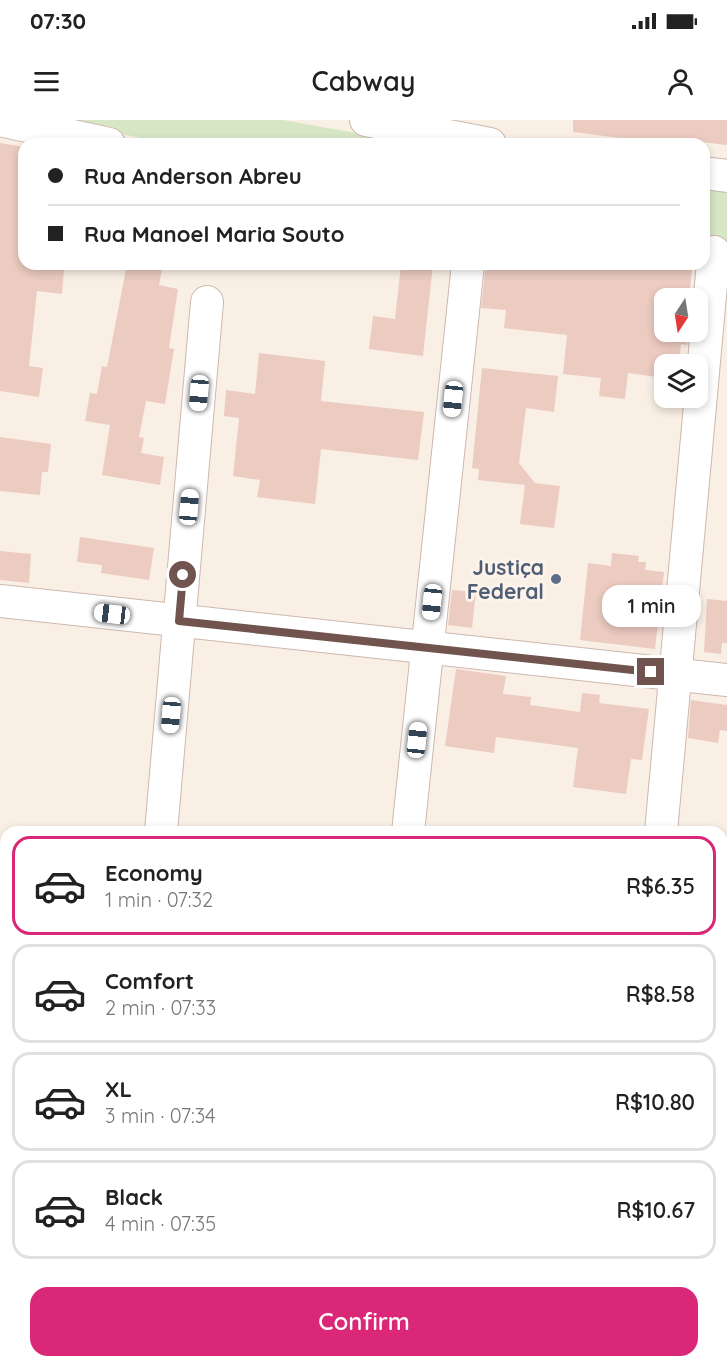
<!DOCTYPE html>
<html lang="en">
<head>
<meta charset="utf-8">
<style>
  body { margin:0; font-family:Quicksand,sans-serif; background:#f2f2f2; color:#222; height:100vh; display:flex; flex-direction:column; font-size:22px; white-space:nowrap }
  * { box-sizing:border-box; margin:0 }
  p { font-size:20px; color:#767676 }
  .icon { flex:none; width:33px; height:33px; fill:none; stroke:currentColor; stroke-width:2; stroke-linecap:round; stroke-linejoin:round }
  .map { position:relative; flex:1; overflow:hidden }
  .panel { position:absolute; left:0px; top:706px; width:728px; height:542px; display:flex; flex-direction:column; background:#fff; border-radius:18px 18px 0 0; box-shadow:0 3px 9px #0003 }
  .panel>* { flex:none }
  .banner { position:absolute; left:18px; top:18px; width:692px; height:132px; border-radius:18px; box-shadow:0 3px 9px #0003; display:grid; align-content:center; height:132px; padding:0 30px; background:#fff }
  .needle { width:39px; rotate:192deg }
  .buttons { position:absolute; left:654px; top:168px; display:grid; gap:12px }
  .buttons a { display:grid; place-items:center; width:54px; height:54px; border-radius:12px; background:#fff; box-shadow:0 3px 9px #0003; font-size:30px }
  .end { position:absolute; width:27px; height:27px; margin:-14px; border:8px solid #70544d; background:#fff; box-shadow:0 0 0 3px #fff }
  .from { border-radius:50% }
  .bubble { position:absolute; height:42px; border-radius:18px; background:#fff; box-shadow:0 3px 9px #0003; font-size:20px; font-weight:600; line-height:42px; text-align:center }
  .car { position:absolute; width:18px; height:36px; margin:-18px -9px; border-radius:8px; box-shadow:0 0 4px 2px #0007; background:linear-gradient(#fff 24%,#345 0 40%,#fff 0 76%,#345 0 86%,#fff 0) }
  .banner b { display:flex; align-items:center; gap:21px; height:57px; font-size:22px }
  .banner b+b { border-top:2px solid #e0e0e0 }
  .banner i { width:15px; height:15px; background:#222 }
  ul { padding:10px 0 0; list-style:none }
  li { display:flex; align-items:center; gap:18px; height:99px; margin:0 12px 9px; padding:0 18px; border:3px solid #e0e0e0; border-radius:18px }
  li div { flex:1 }
  li b { display:block; font-size:22px }
  li em { font-style:normal; font-weight:600 }
  li.current { border-color:#db2777 }
  li>.icon { width:54px; height:54px; stroke-width:1.5 }
  .action { display:flex; gap:12px; margin-top:auto; padding:12px 30px }
  .action a { flex:1; height:69px; border-radius:18px; background:#db2777; color:#fff; font-size:24px; font-weight:600; line-height:69px; text-align:center }
  .status { display:flex; justify-content:space-between; align-items:center; height:42px; padding:0 30px; background:#fff; direction:ltr }
  .status svg { height:16px; fill:currentColor }
  header { display:flex; justify-content:space-between; align-items:center; height:78px; padding:0 30px; background:#fff; font-size:27px; font-weight:600 }
  .map>svg:first-child { display:block }
  .green { fill:#d7e6c5 }
  .building { fill:#eccbc0 }
  .lines { fill:none; stroke-linecap:round; stroke-linejoin:round }
  .minor-casing { stroke:#ccb8af; stroke-width:34 }
  .minor { stroke:#fff; stroke-width:32 }
  .route { stroke:#70544d; stroke-width:8 }
  .service-dot { fill:#5c6f8a; stroke:#fdf3eb; stroke-width:2 }
  .labels { text-anchor:middle; dominant-baseline:central; stroke-width:6; stroke-linejoin:round; paint-order:stroke }
  .service-label { font-size:21px; font-weight:bold; fill:#4e5e75; stroke:#fdf3eb; text-anchor:end }
</style>
</head>
<body>
<div class="status"><b>07:30</b><svg viewBox="0 0 49 12"><path d="M0 12V9h3v3zM5 12V6h3v6zM10 12V3h3v9zM15 12V0h3v12zM26 1h20v11H26zM47 4h2v5h-2z"/></svg></div>
<header><svg class="icon" aria-label="menu" viewBox="0 0 24 24"><path d="M4 6h16M4 12h16M4 18h16"/></svg>Cabway<svg class="icon" aria-label="person" viewBox="0 0 24 24"><circle cx="12" cy="8" r="4"/><path d="M4 21q1-7 8-7t8 7"/></svg></header>
<div class="map">
<svg width="727" height="1247" viewBox="0 0 727 1247">
  <rect width="100%" height="100%" fill="#faefe5"/>
  <path class="green" d="M51,0H283L417,24H172Z
    M704,67L727,70V121L704,118Z"/>
  <path class="building" d="M573,0H727V25L678,19V24H667L573,12Z
    M0,23L24,27V145L64,149L62,174L37,171L29,246L43,248L39,277L0,271Z
    M127,144H163L159,165L178,169L169,228L174,229L165,284L146,281L139,317L144,318L141,333L164,337L160,365L102,355L110,305L85,301L90,273L97,274L102,246L107,247Z
    M401,144H433L423,236L369,229L373,196L395,199Z
    M486,144H665L692,149L689,178H664V212H689L687,225L681,224L679,244H664V258L628,253L625,279L599,276L601,258L563,254L567,215L504,208L506,190L481,188Z
    M259,233L325,241L321,281L424,292L418,340L321,329L315,384L257,377L260,360L233,356L239,298L224,296L226,270L255,274Z
    M482,248L558,256L554,292L526,288L519,343L535,363L560,366L554,408L520,404L525,365L478,360L479,349L472,348Z
    M0,317L51,324L48,352H42L40,375L0,371Z
    M80,417L154,428L149,460L101,453L102,445L77,442Z
    M0,431L31,434L29,463L0,460Z
    M612,433L639,436L638,442H646L645,450L664,452L655,529L580,520L588,443L611,446Z
    M452,470L476,472L472,508L448,505Z
    M707,479L727,481V523H722L721,534L704,532Z
    M456,549L506,556L503,574L531,577L530,585L580,592L582,573L600,575L599,583L649,589L642,640L631,639L626,674L573,667L578,628L496,617L494,633L445,626Z
    M691,580L727,585V611L720,610L718,623L688,618Z"/>
  <g class="lines">
    <defs>
      <path id="minor" d="M0,0L109,24
        M366,0L490,24
        M704,53L727,56
        M0,481L727,560
        M161,712L207,182
        M408,712L468,144
        M661,712L714,132
        M0,872H6
        M722,872H727
        M205,1242V1247
        M476,1247V1242"/>
    </defs>
    <use href="#minor" class="minor-casing"/>
    <use href="#minor" class="minor"/>
  </g>
  <g class="lines">
    <path class="route" d="M183,455L179,501L651,552"/>
  </g>
  <circle class="service-dot" cx="556" cy="459" r="6"/>
  <g class="labels">
    <g class="service-label">
      <text x="544" y="447">Justiça<tspan x="544" dy="24">Federal</tspan></text>
    </g>
  </g>
</svg>
<div class="buttons">
<a><svg class="needle" viewBox="-14 -14 28 28"><path d="M0-13l5 13h-10z" fill="#e53935"/><path d="M0 13l5-13h-10z" fill="#767676"/></svg></a>
<a><svg class="icon" aria-label="layers" viewBox="0 0 24 24"><path d="M12 4l9 5-9 5-9-5zM3 14l9 5 9-5"/></svg></a>
</div>
<i class="end from" style="left:183px;top:455px"></i>
<i class="end" style="left:651px;top:552px"></i>
<div class="bubble" style="left:602px;top:465px;width:99px">1 min</div>
<i class="car" style="left:199px;top:273px;rotate:185deg"></i>
<i class="car" style="left:453px;top:279px;rotate:186deg"></i>
<i class="car" style="left:189px;top:387px;rotate:5deg"></i>
<i class="car" style="left:432px;top:482px;rotate:186deg"></i>
<i class="car" style="left:112px;top:494px;rotate:277deg"></i>
<i class="car" style="left:171px;top:595px;rotate:185deg"></i>
<i class="car" style="left:417px;top:620px;rotate:6deg"></i>
<div class="banner">
<b><i class="from"></i>Rua Anderson Abreu</b>
<b><i></i>Rua Manoel Maria Souto</b>
</div>
<section class="panel">
<ul>
<li class="current"><svg class="icon" aria-label="car" viewBox="0 0 24 24"><path d="M5 17H2v-5l4-1 3-4h7l3 4 3 1v5h-3M9 17h6M6 11h13"/><circle cx="7" cy="17" r="2"/><circle cx="17" cy="17" r="2"/></svg><div><b>Economy</b><p>1 min · 07:32</p></div><em>R$6.35</em></li>
<li><svg class="icon" aria-label="car" viewBox="0 0 24 24"><path d="M5 17H2v-5l4-1 3-4h7l3 4 3 1v5h-3M9 17h6M6 11h13"/><circle cx="7" cy="17" r="2"/><circle cx="17" cy="17" r="2"/></svg><div><b>Comfort</b><p>2 min · 07:33</p></div><em>R$8.58</em></li>
<li><svg class="icon" aria-label="car" viewBox="0 0 24 24"><path d="M5 17H2v-5l4-1 3-4h7l3 4 3 1v5h-3M9 17h6M6 11h13"/><circle cx="7" cy="17" r="2"/><circle cx="17" cy="17" r="2"/></svg><div><b>XL</b><p>3 min · 07:34</p></div><em>R$10.80</em></li>
<li><svg class="icon" aria-label="car" viewBox="0 0 24 24"><path d="M5 17H2v-5l4-1 3-4h7l3 4 3 1v5h-3M9 17h6M6 11h13"/><circle cx="7" cy="17" r="2"/><circle cx="17" cy="17" r="2"/></svg><div><b>Black</b><p>4 min · 07:35</p></div><em>R$10.67</em></li>
</ul>
<div class="action"><a>Confirm</a></div>
</section>
</div>
</body>
</html>
